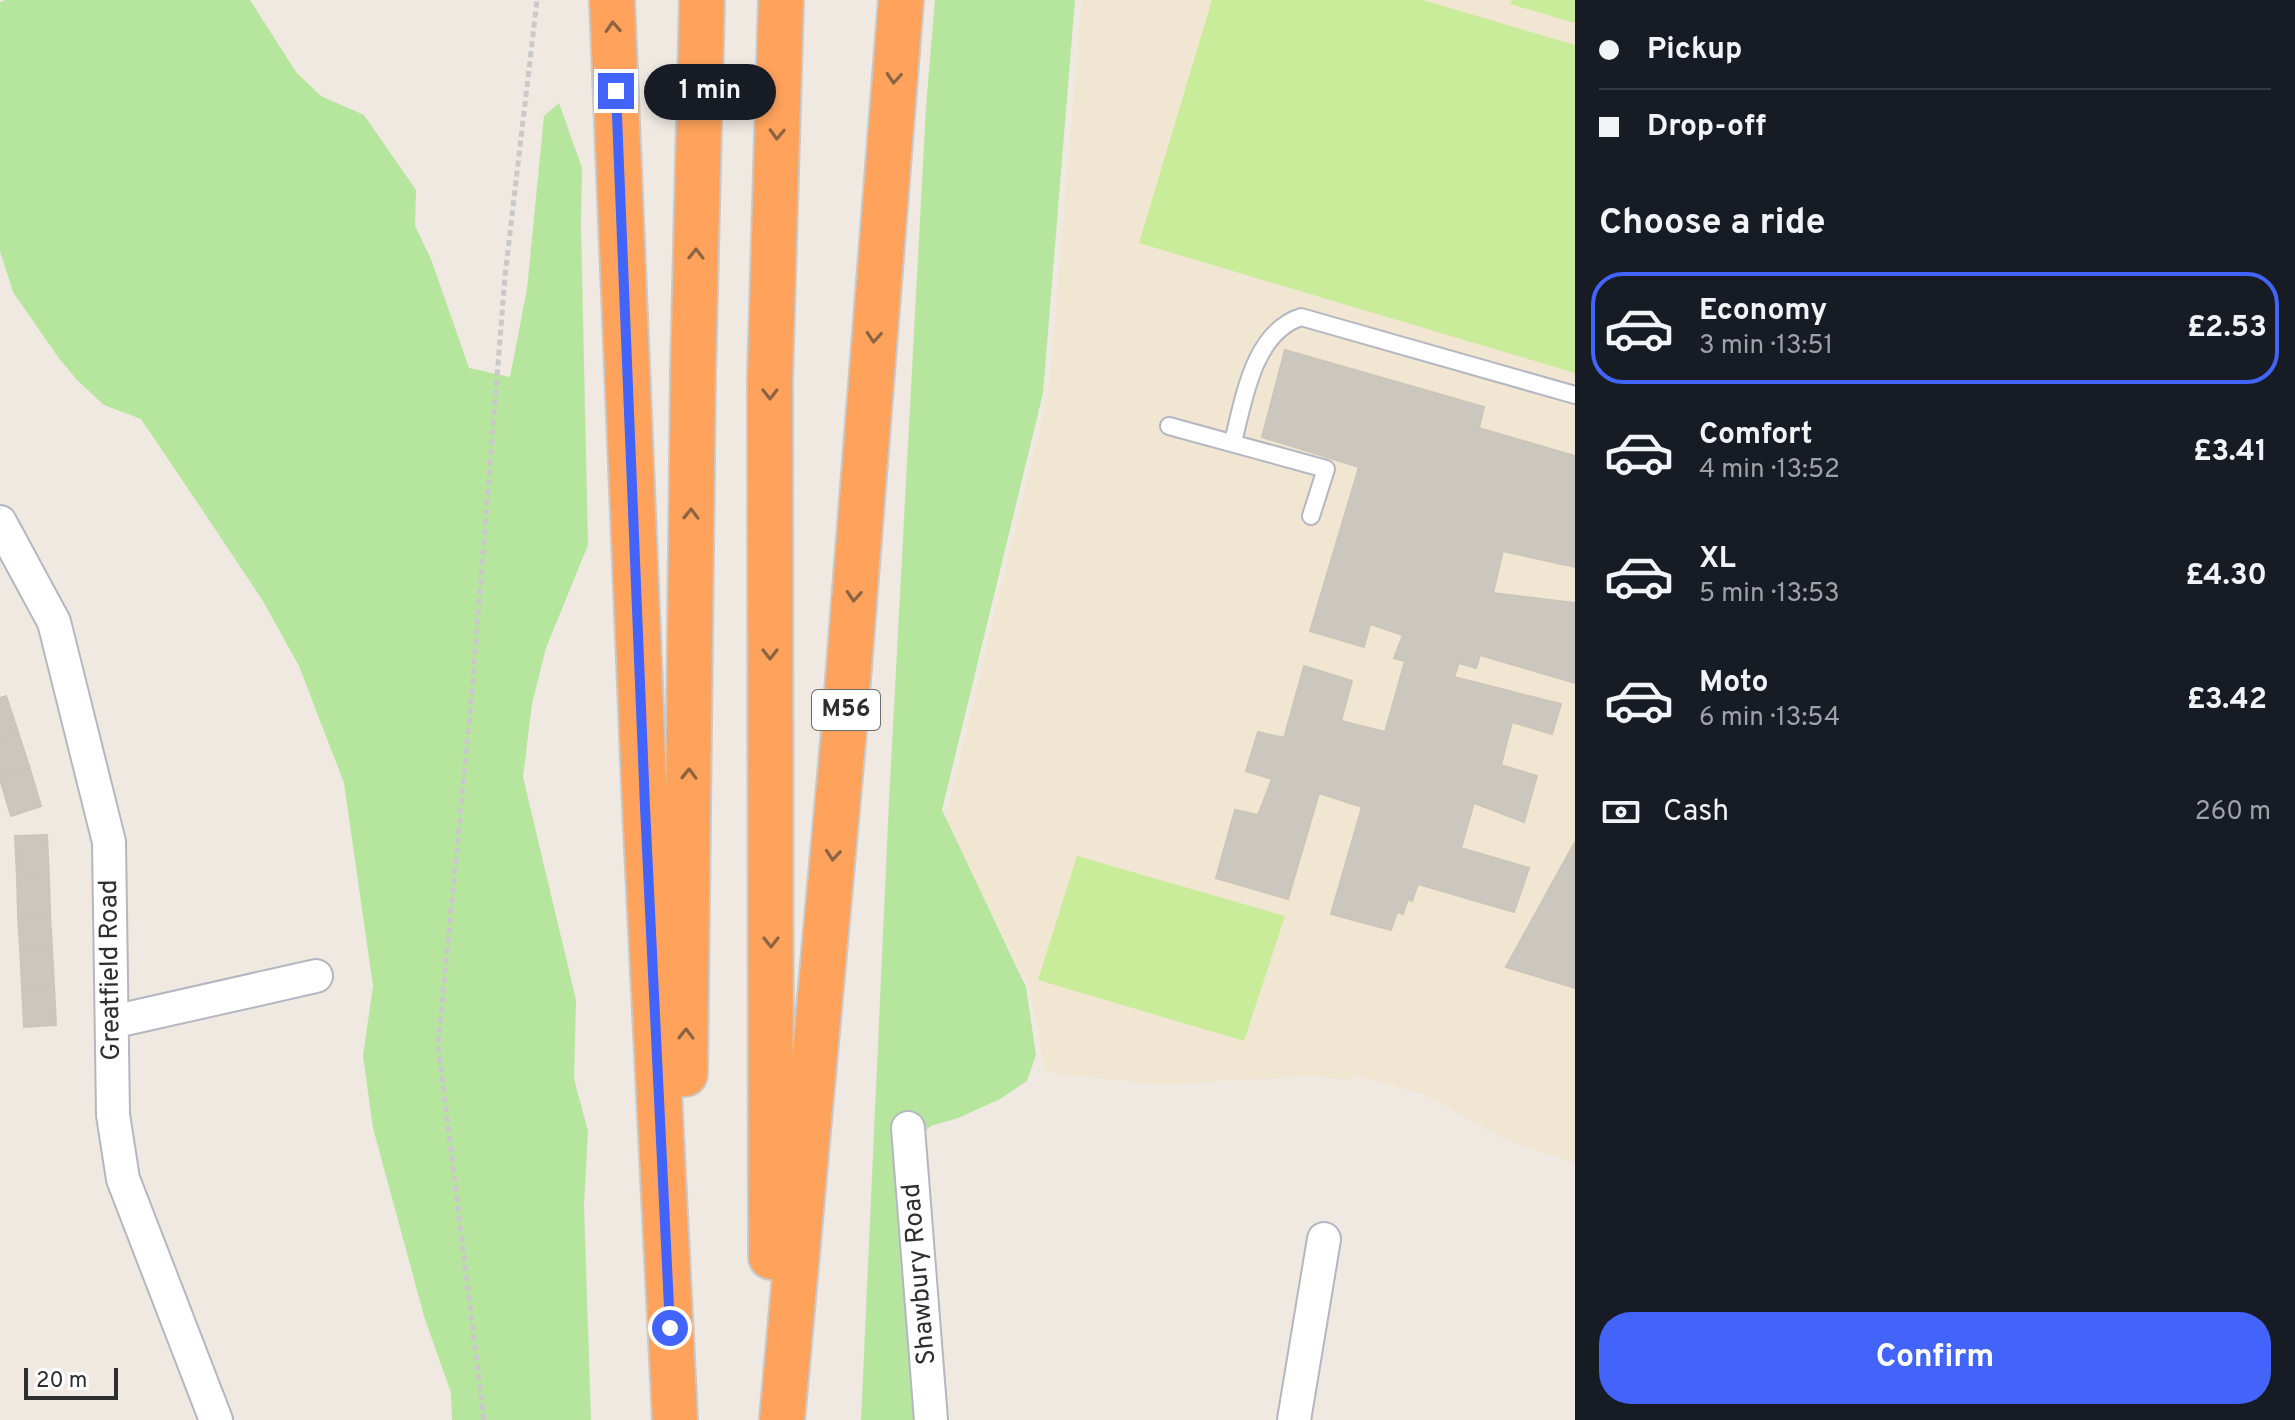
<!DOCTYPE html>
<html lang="en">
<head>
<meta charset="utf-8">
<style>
  body { margin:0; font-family:Overpass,sans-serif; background:#242831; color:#f1f3f6; height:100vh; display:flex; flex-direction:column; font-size:30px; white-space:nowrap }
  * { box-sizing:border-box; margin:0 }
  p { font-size:26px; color:#9ea1a6 }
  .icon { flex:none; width:44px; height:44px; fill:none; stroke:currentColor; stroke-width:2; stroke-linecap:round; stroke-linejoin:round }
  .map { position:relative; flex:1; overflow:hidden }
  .drawer { display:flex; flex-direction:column; background:#171b24; width:720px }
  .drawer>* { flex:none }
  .guide { display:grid; align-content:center; height:176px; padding:0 24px; background:#171b24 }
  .scale { position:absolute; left:24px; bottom:20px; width:94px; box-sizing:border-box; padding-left:8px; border:4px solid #2e2e2e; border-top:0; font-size:22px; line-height:28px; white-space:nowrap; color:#2e2e2e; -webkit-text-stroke:6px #fff; paint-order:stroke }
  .end { position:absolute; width:36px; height:36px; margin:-18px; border:10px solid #4264fb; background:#fff; box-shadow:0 0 0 4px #fff }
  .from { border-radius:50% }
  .bubble { position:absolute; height:56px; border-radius:28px; background:#171b24; box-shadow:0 4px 12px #0003; font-size:26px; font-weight:700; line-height:56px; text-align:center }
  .guide b { display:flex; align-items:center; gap:28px; height:76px; font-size:30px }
  .guide b+b { border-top:2px solid #363941 }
  .guide i { width:20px; height:20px; background:#f1f3f6 }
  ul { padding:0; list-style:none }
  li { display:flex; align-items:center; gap:24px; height:112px; margin:0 16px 12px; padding:0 8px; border:4px solid transparent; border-radius:32px }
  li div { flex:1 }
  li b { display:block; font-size:30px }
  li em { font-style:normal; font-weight:700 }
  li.active { border-color:#4264fb }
  li>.icon { width:72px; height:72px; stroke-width:1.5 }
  h2 { padding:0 24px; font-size:36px; line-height:96px }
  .pay { display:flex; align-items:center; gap:20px; height:88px; padding:0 24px; font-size:30px }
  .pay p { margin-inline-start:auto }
  .button { display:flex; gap:16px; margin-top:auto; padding:16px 24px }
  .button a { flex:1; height:92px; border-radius:32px; background:#4264fb; color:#fff; font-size:32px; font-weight:700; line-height:92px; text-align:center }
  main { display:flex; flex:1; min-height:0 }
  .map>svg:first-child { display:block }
  .education { fill:#f0e6d1 }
  .green { fill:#b6e59e }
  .pitch { fill:#c9ec9a }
  .building { fill:#cbc7bf; stroke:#cbc5ba; stroke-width:2 }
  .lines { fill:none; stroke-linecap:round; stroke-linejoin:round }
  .lane-casing { stroke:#b4b7c1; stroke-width:20 }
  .street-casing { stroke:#b4b7c1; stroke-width:36 }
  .highway-casing { stroke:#c9c9c9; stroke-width:48 }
  .path { stroke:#c9c9c9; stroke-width:5; stroke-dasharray:6 4; stroke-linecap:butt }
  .lane { stroke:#fff; stroke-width:16 }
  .street { stroke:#fff; stroke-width:32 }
  .highway { stroke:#ffa35c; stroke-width:44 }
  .oneway { stroke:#8c6343 }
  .route { stroke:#4264fb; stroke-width:10 }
  .labels { text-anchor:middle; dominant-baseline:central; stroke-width:6; stroke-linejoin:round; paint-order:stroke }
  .shield { fill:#fff; stroke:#6d6d6d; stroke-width:2 }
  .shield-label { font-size:24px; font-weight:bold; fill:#2e2e2e }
  .street-label { font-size:26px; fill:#2e2e2e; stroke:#fff }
</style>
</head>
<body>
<main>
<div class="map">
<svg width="1575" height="1420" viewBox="0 0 1575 1420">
  <rect width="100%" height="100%" fill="#efe9e1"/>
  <path class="education" d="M1082,0H1575V1163L1508,1141L1424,1094L1355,1075L1352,1080L1311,1076L1159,1085L1045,1072L1031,992L945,820L1049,391Z"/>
  <path class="green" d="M5,0H250L296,72L321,96L364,115L416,190L415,226L431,259L469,368L510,377L527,289L544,116L559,103L582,168L581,225L588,545L546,648L532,704L523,777L576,1000L574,1079L588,1131L584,1205L591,1420H452L451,1393L424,1316L373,1128L363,1056L373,986L344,783L299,666L263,601L197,502L141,419L104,405L77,380L58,357L13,292L0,251V2Z
    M935,0H1075L1043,393L942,810L1026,987L1036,1055L1027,1081L1000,1099L958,1118L931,1126L916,1138L922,1420H861L889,801L926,107Z"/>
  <path class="pitch" d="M1212,0H1423L1575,45V373L1139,243Z
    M1512,0H1575V23L1510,4Z
    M1077,856L1285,916L1244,1041L1038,980Z"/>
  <path class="building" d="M1285,350L1484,407L1479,428L1575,456V567L1503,551L1493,593L1575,603V683L1480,655L1476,668L1459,663L1454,677L1561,704L1552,734L1512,722L1501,765L1537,776L1524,822L1474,803L1461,848L1529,868L1514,912L1418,884L1412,901L1408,899L1403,914L1397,912L1391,930L1331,914L1362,807L1319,793L1288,899L1216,878L1235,810L1258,815L1272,779L1246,771L1258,732L1284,738L1304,666L1352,681L1341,721L1385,732L1405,661L1394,658L1403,635L1370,624L1364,647L1310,631L1359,467L1262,437Z
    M6,696L18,732L0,738V698Z
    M18,732L30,769L0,779V738Z
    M30,769L41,806L11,816L0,779Z
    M47,835L49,877L17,878L15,836Z
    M1575,842V988L1506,967Z
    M49,877L50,913L18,915L17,878Z
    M50,913L52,947L20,948L18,915Z
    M52,947L54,985L22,986L20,948Z
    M54,985L56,1025L24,1027L22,986Z"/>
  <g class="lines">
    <defs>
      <path id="lane" d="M1169,426L1326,469L1311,516
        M1233,442C1244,399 1253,333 1301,317L1575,395"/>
      <path id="street" d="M0,522L54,622L109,842L113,1115L123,1179L216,1420
        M112,1022L316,976
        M908,1128L931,1420
        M1294,1420L1324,1239"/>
      <path id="highway" d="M612,0L645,807L675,1420
        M685,1074L693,374L702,0
        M771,1257L770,378L781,0
        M782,1420L844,731L901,0"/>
    </defs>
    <use href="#lane" class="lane-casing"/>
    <use href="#street" class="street-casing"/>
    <use href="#highway" class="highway-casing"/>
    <path class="path" d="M484,1420L438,1045L471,703L505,276L537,0"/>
    <use href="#lane" class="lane"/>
    <use href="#street" class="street"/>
    <use href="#highway" class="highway"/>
  </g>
  <defs><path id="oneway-chevron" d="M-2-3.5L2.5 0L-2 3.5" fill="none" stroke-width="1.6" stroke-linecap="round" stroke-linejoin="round" transform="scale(2)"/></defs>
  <g class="oneway">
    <use href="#oneway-chevron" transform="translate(613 27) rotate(-93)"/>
    <use href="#oneway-chevron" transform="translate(894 78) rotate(94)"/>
    <use href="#oneway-chevron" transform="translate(777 134) rotate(92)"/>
    <use href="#oneway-chevron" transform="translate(696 254) rotate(-89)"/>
    <use href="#oneway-chevron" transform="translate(874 337) rotate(94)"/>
    <use href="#oneway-chevron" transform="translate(770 394) rotate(90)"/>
    <use href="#oneway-chevron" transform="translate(691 514) rotate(-89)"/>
    <use href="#oneway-chevron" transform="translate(854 596) rotate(94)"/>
    <use href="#oneway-chevron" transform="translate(770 654) rotate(90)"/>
    <use href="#oneway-chevron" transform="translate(689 774) rotate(-89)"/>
    <use href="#oneway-chevron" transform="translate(833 855) rotate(95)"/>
    <use href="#oneway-chevron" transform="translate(771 942) rotate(90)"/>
    <use href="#oneway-chevron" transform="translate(686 1034) rotate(-89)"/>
  </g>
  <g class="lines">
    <path class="route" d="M616,91L645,807L670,1328"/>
  </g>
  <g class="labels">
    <rect class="shield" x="812" y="690" width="68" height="40" rx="6"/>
    <g class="shield-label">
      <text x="846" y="710">M56</text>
    </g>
    <g class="street-label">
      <text transform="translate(111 970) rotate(-91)">Greatfield Road</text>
      <text transform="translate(920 1274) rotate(-95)">Shawbury Road</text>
    </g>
  </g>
</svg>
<div class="scale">20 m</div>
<i class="end from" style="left:670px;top:1328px"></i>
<i class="end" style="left:616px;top:91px"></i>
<div class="bubble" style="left:644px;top:64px;width:132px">1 min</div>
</div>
<section class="drawer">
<div class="guide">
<b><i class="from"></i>Pickup</b>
<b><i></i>Drop-off</b>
</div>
<h2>Choose a ride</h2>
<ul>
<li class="active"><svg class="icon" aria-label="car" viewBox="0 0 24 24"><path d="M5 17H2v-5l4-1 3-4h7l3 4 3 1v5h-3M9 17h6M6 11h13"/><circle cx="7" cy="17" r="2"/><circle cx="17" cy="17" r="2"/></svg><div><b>Economy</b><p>3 min · 13:51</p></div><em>£2.53</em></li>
<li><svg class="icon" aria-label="car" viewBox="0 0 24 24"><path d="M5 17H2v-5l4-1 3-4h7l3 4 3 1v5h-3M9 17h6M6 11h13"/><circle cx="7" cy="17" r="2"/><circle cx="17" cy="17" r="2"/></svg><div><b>Comfort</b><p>4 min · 13:52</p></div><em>£3.41</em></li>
<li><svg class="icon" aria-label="car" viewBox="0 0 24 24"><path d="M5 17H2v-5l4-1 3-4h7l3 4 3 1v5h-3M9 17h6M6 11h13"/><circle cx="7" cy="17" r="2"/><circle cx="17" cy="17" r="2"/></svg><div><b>XL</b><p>5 min · 13:53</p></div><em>£4.30</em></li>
<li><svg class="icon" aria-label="car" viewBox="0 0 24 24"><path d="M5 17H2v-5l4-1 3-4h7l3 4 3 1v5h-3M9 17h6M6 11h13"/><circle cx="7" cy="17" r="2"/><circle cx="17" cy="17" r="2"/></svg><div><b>Moto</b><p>6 min · 13:54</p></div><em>£3.42</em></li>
</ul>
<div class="pay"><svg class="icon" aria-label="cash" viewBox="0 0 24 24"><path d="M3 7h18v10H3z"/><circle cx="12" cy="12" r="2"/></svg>Cash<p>260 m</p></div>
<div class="button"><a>Confirm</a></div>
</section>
</main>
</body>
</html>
